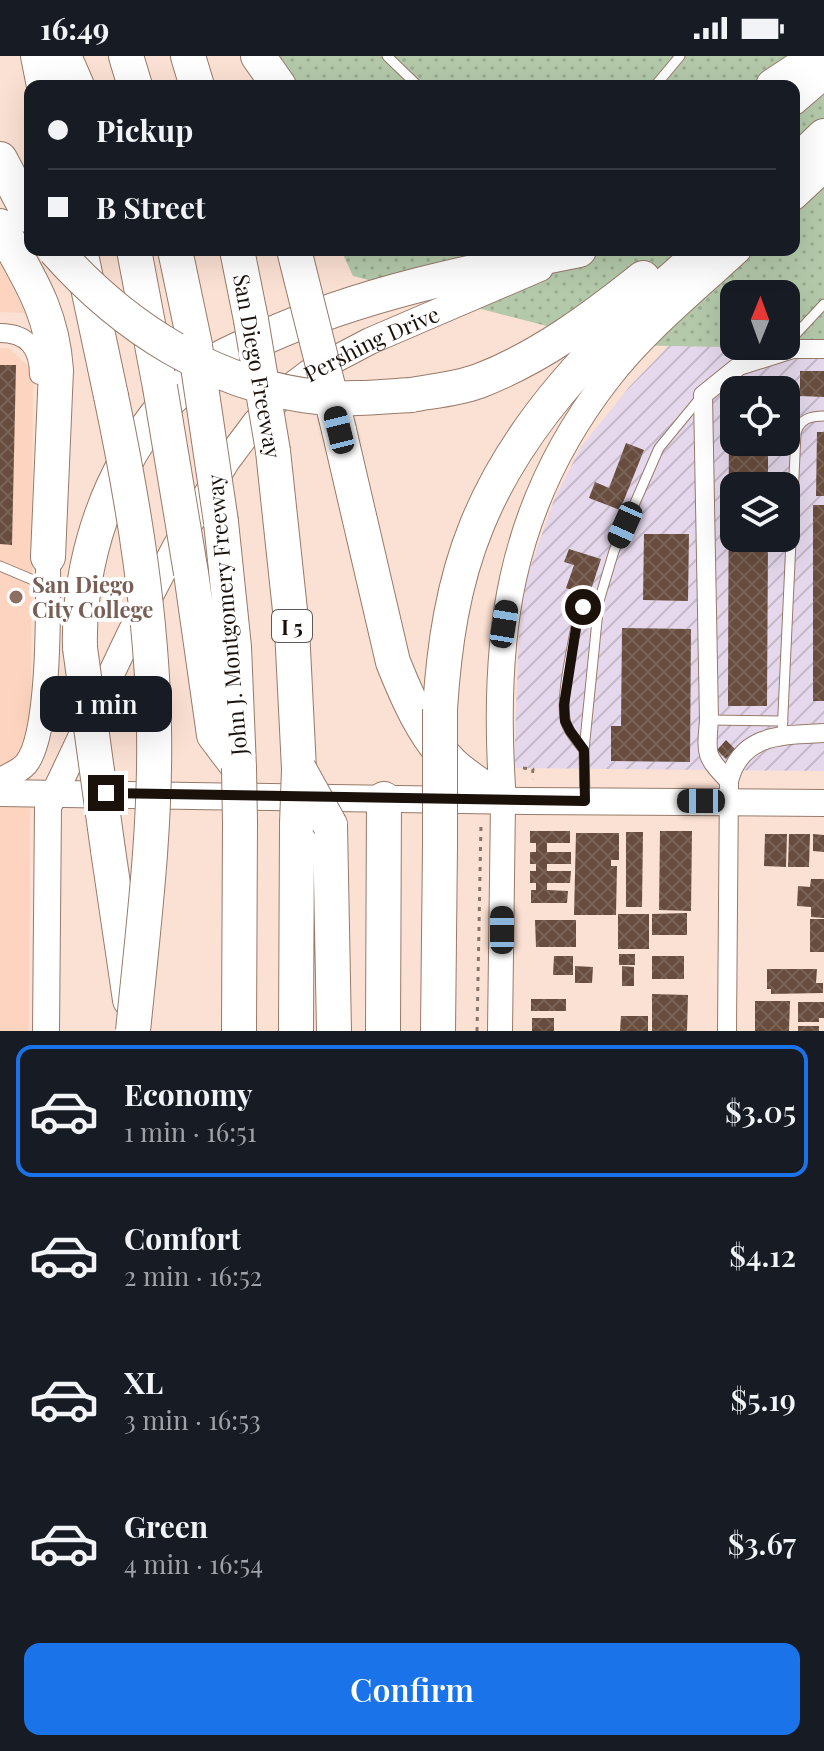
<!DOCTYPE html>
<html lang="en">
<head>
<meta charset="utf-8">
<style>
  body { margin:0; font-family:"Playfair Display",serif; background:#242831; color:#f1f3f6; height:100vh; display:flex; flex-direction:column; font-size:30px; white-space:nowrap }
  * { box-sizing:border-box; margin:0 }
  p { font-size:26px; color:#9ea1a6 }
  .icon { flex:none; width:44px; height:44px; fill:none; stroke:currentColor; stroke-width:2; stroke-linecap:round; stroke-linejoin:round }
  .map { position:relative; height:975px; overflow:hidden }
  .details { display:flex; flex-direction:column; background:#171b24; flex:1 }
  .details>* { flex:none }
  .banner { position:absolute; left:24px; top:24px; width:776px; height:176px; border-radius:16px; box-shadow:0 8px 32px #0002; display:grid; align-content:center; height:176px; padding:0 24px; background:#171b24 }
  .needle { width:52px; rotate:1deg }
  .fabs { position:absolute; left:720px; top:224px; display:grid; gap:16px }
  .fabs a { display:grid; place-items:center; width:80px; height:80px; border-radius:16px; background:#171b24; box-shadow:0 8px 32px #0002; font-size:40px }
  .end { position:absolute; width:36px; height:36px; margin:-18px; border:10px solid #1b110b; background:#fff; box-shadow:0 0 0 4px #fff }
  .from { border-radius:50% }
  .bubble { position:absolute; height:56px; border-radius:16px; background:#171b24; box-shadow:0 8px 32px #0002; font-size:26px; font-weight:600; line-height:56px; text-align:center }
  .car { position:absolute; width:24px; height:48px; margin:-24px -12px; border-radius:10px; box-shadow:0 0 6px 2px #0007; background:linear-gradient(#222 24%,#8ab4d8 0 40%,#222 0 76%,#8ab4d8 0 86%,#222 0) }
  .banner b { display:flex; align-items:center; gap:28px; height:76px; font-size:30px }
  .banner b+b { border-top:2px solid #363941 }
  .banner i { width:20px; height:20px; background:#f1f3f6 }
  ul { padding:14px 0 0; list-style:none }
  li { display:flex; align-items:center; gap:24px; height:132px; margin:0 16px 12px; padding:0 8px; border:4px solid transparent; border-radius:16px }
  li div { flex:1 }
  li b { display:block; font-size:30px }
  li em { font-style:normal; font-weight:600 }
  li.current { border-color:#1a73e8 }
  li>.icon { width:72px; height:72px; stroke-width:1.5 }
  .button { display:flex; gap:16px; margin-top:auto; padding:16px 24px }
  .button a { flex:1; height:92px; border-radius:16px; background:#1a73e8; color:#fff; font-size:32px; font-weight:600; line-height:92px; text-align:center }
  .status { display:flex; justify-content:space-between; align-items:center; height:56px; padding:0 40px; background:#171b24; direction:ltr }
  .status svg { height:22px; fill:currentColor }
  .map>svg:first-child { display:block }
  .built { fill:#fcd4bf }
  .industrial { fill:url(#industrial-furrows); fill-rule:evenodd }
  .park { fill:url(#park-dots); fill-rule:evenodd }
  .building { fill:url(#building-cross-hatch) }
  .lines { fill:none; stroke-linecap:round; stroke-linejoin:round }
  .service-casing { stroke:#977a6a; stroke-width:11 }
  .minor-casing { stroke:#977a6a; stroke-width:20 }
  .tertiary-casing { stroke:#977a6a; stroke-width:26 }
  .secondary-casing { stroke:#977a6a; stroke-width:28 }
  .motorway-casing { stroke:#977a6a; stroke-width:36 }
  .path { stroke:#87756b; stroke-width:3; stroke-dasharray:4 6; stroke-linecap:butt }
  .service { stroke:#fff; stroke-width:9 }
  .minor { stroke:#fff; stroke-width:18 }
  .tertiary { stroke:#fff; stroke-width:24 }
  .secondary { stroke:#fff; stroke-width:26 }
  .motorway { stroke:#fff; stroke-width:34 }
  .motorway-bridge-casing { stroke:#977a6a; stroke-width:36; stroke-linecap:butt }
  .motorway-bridge { stroke:#fff; stroke-width:34 }
  .route { stroke:#1b110b; stroke-width:10 }
  .education-dot { fill:#8d6e63; stroke:#fff; stroke-width:3 }
  .labels { text-anchor:middle; dominant-baseline:central; stroke-width:8; stroke-linejoin:round; paint-order:stroke }
  .shield { fill:#fff; stroke:#5f5854; stroke-width:2 }
  .shield-label { font-size:20px; font-weight:bold; fill:#1b110b }
  .street-label { font-size:22px; fill:#1b110b; stroke:#fff }
  .education-label { font-size:22px; font-weight:bold; fill:#785e54; stroke:#fff; text-anchor:start }
</style>
</head>
<body>
<div class="status"><b>16:49</b><svg viewBox="0 0 49 12"><path d="M0 12V9h3v3zM5 12V6h3v6zM10 12V3h3v9zM15 12V0h3v12zM26 1h20v11H26zM47 4h2v5h-2z"/></svg></div>
<div class="map">
<svg width="824" height="975" viewBox="0 0 824 975">
  <defs>
    <pattern id="industrial-furrows" width="10" height="10" patternUnits="userSpaceOnUse" patternTransform="scale(2)"><rect width="10" height="10" fill="#e5d8ec"/><path d="M-1 1l2-2M0 10L10 0M9 11l2-2" fill="none" stroke="#c4b8c9"/></pattern>
    <pattern id="park-dots" width="8" height="8" patternUnits="userSpaceOnUse" patternTransform="scale(2)"><rect width="8" height="8" fill="#b4c9aa"/><path d="M2 2h.1M6 6h.1" fill="none" stroke="#9aac91" stroke-width="1.8" stroke-linecap="round"/></pattern>
    <pattern id="building-cross-hatch" width="8" height="8" patternUnits="userSpaceOnUse" patternTransform="scale(2)"><rect width="8" height="8" fill="#684d3e"/><path d="M0 0l8 8M0 8l8-8" fill="none" stroke="#796256"/></pattern>
  </defs>
  <rect width="100%" height="100%" fill="#fbe1d3"/>
  <path class="built" d="M0,205L25,257L0,256Z
    M0,292H8L33,314L29,975H0Z"/>
  <path class="industrial" d="M824,219V715L514,712L519,576L527,521L554,444L581,391L630,330L698,260L734,290H786ZM734,334H786V386H734ZM734,430H786V482H734Z"/>
  <path class="park" d="M254,0H824V293L621,289L353,220L341,194H794V30H268ZM734,238H786V290H734Z"/>
  <path class="building" d="M0,309H16L12,489L0,488Z
    M800,315H824V341L800,340Z
    M729,351H734V386H768V430H734V482H768L767,650H728Z
    M817,376H824V440H816Z
    M626,387L644,394L620,454L589,442L595,426L609,432Z
    M813,449H824V645H813Z
    M644,478H689L688,545L643,544Z
    M569,493L601,503L589,540L566,532L574,509L564,506Z
    M622,572L691,573L690,706L611,705V670H621Z
    M726,684L735,693L726,703L717,694Z
    M530,775H570V787H547V796H571V808H547V815H571L570,827H547V834L568,835L567,847H531V834H536V827H530V815H536V808H530V796H536V787H530Z
    M660,775H692L691,855L659,854Z
    M626,776H643L642,851H626Z
    M576,777H619V804H611V810H617L616,859H574Z
    M765,778H787L786,811L764,810Z
    M789,778H810L809,811H788Z
    M813,778L824,779V796L813,795Z
    M811,823H824V862L811,861V851L797,850L798,830L810,831Z
    M687,857V879H652V858Z
    M618,858H649V893H618Z
    M810,863H824V896H810Z
    M535,864H576V891H536Z
    M619,898H635V909H619Z
    M554,900H573V919H553Z
    M652,900H684V923H652Z
    M575,910L593,911L592,927H575Z
    M622,910L634,911V930H622Z
    M767,913H817L816,927H823V937L771,938V933H767Z
    M652,938L688,939L687,975H652Z
    M531,943H566V955H531Z
    M755,945H790L789,975H755Z
    M798,946H824V962H819V966H798Z
    M621,960H648V975H620Z
    M532,962H554V975H532Z
    M798,970H819V975H798Z"/>
  <g class="lines">
    <defs>
      <path id="service" d="M387,0L418,30
        M655,30L680,0
        M793,293L795,279L824,248
        M0,510L45,529
        M709,664L783,665
        M782,679L796,377C800,363 810,360 824,360
        M584,694C578,686 569,677 566,667C559,644 574,585 578,559L583,551L599,545
        M585,743L584,694L599,545L614,495L659,392L701,341"/>
      <path id="minor" d="M0,277C28,277 39,293 39,319
        M729,725C705,700 706,699 709,664L703,339L739,310L793,293H824
        M727,975L729,725C741,677 784,679 824,677"/>
      <path id="tertiary" d="M0,724C8,720 20,715 26,708C51,678 48,544 48,501
        M500,975L503,745"/>
      <g id="secondary">
        <path d="M794,46L824,20"/>
        <path d="M794,141L824,113"/>
        <path d="M0,737L528,745L824,747"/>
        <path d="M503,745C491,585 507,452 608,322C645,274 694,235 738,194"/>
        <path id="s1" d="M46,975L48,751L131,576L175,492L226,406L256,366L289,332L309,317L370,285L540,212"/>
      </g>
      <path id="motorway" d="M38,0L44,30
        M64,0L77,30
        M126,0L135,30
        M188,0L197,30
        M258,0L279,30
        M773,30L818,0
        M0,103L30,160
        M794,109L824,80
        M0,170C28,221 52,254 56,314L48,501
        M80,194L111,340
        M134,194L160,331
        M175,194L195,289
        M237,194L251,264
        M411,339C433,335 457,333 479,325C539,302 593,262 643,222
        M339,374L393,606C407,641 424,681 452,708C467,722 486,733 503,745
        M273,395L292,573L299,713
        M221,466L234,591L239,712
        M191,517L214,679L239,712
        M80,592C77,488 125,365 214,306C230,296 247,290 263,282C362,237 473,215 579,194
        M440,653C444,590 453,527 477,469C506,397 559,330 614,276C643,247 675,222 704,194
        M330,769L334,975
        M108,794L130,944
        M239,975L240,767
        M296,975L297,768
        M383,975L384,743
        M438,975L440,789"/>
    </defs>
    <use href="#service" class="service-casing"/>
    <use href="#minor" class="minor-casing"/>
    <use href="#tertiary" class="tertiary-casing"/>
    <use href="#secondary" class="secondary-casing"/>
    <use href="#motorway" class="motorway-casing"/>
    <path class="path" d="M523,712L533,713L532,723
      M477,975L481,766"/>
    <use href="#service" class="service"/>
    <use href="#minor" class="minor"/>
    <use href="#tertiary" class="tertiary"/>
    <use href="#secondary" class="secondary"/>
    <use href="#motorway" class="motorway"/>
    <defs>
      <path id="motorway-bridge" d="M55,194C123,271 214,330 318,341C349,344 380,341 411,339
        M294,194L339,374
        M251,264L273,395
        M195,290L221,466
        M160,331L191,517
        M111,340C134,449 152,560 154,672C156,773 143,874 133,975
        M80,592L108,794
        M440,653V789
        M239,712L240,767
        M299,713L330,769
        M297,768L299,714"/>
    </defs>
    <use href="#motorway-bridge" class="motorway-bridge-casing"/>
    <use href="#motorway-bridge" class="motorway-bridge"/>
  </g>
  <g class="lines">
    <path class="route" d="M106,737L585,745L584,694L570,675L565,665L564,649L578,559L583,551"/>
  </g>
  <circle class="education-dot" cx="16" cy="541" r="8"/>
  <g class="labels">
    <rect class="shield" x="272" y="554" width="40" height="32" rx="6"/>
    <g class="shield-label">
      <text x="292" y="570">I 5</text>
    </g>
    <g class="street-label">
      <text stroke="none"><textPath href="#s1" startOffset="804">Pershing Drive</textPath></text>
      <text transform="translate(258 310) rotate(80)">San Diego Freeway</text>
      <text transform="translate(226 559) rotate(-95)">John J. Montgomery Freeway</text>
    </g>
    <g class="education-label">
      <text x="32" y="528">San Diego<tspan x="32" dy="25">City College</tspan></text>
    </g>
  </g>
</svg>
<div class="fabs">
<a><svg class="needle" viewBox="-14 -14 28 28"><path d="M0-13l5 13h-10z" fill="#e53935"/><path d="M0 13l5-13h-10z" fill="#9ea1a6"/></svg></a>
<a><svg class="icon" aria-label="locate" viewBox="0 0 24 24"><circle cx="12" cy="12" r="6"/><path d="M12 2v4M12 18v4M2 12h4M18 12h4"/></svg></a>
<a><svg class="icon" aria-label="layers" viewBox="0 0 24 24"><path d="M12 4l9 5-9 5-9-5zM3 14l9 5 9-5"/></svg></a>
</div>
<i class="end from" style="left:583px;top:551px"></i>
<i class="end" style="left:106px;top:737px"></i>
<div class="bubble" style="left:40px;top:620px;width:132px">1 min</div>
<i class="car" style="left:339px;top:374px;rotate:346deg"></i>
<i class="car" style="left:625px;top:469px;rotate:204deg"></i>
<i class="car" style="left:504px;top:568px;rotate:9deg"></i>
<i class="car" style="left:701px;top:745px;rotate:270deg"></i>
<i class="car" style="left:502px;top:874px;rotate:0deg"></i>
<div class="banner">
<b><i class="from"></i>Pickup</b>
<b><i></i>B Street</b>
</div>
</div>
<section class="details">
<ul>
<li class="current"><svg class="icon" aria-label="car" viewBox="0 0 24 24"><path d="M5 17H2v-5l4-1 3-4h7l3 4 3 1v5h-3M9 17h6M6 11h13"/><circle cx="7" cy="17" r="2"/><circle cx="17" cy="17" r="2"/></svg><div><b>Economy</b><p>1 min · 16:51</p></div><em>$3.05</em></li>
<li><svg class="icon" aria-label="car" viewBox="0 0 24 24"><path d="M5 17H2v-5l4-1 3-4h7l3 4 3 1v5h-3M9 17h6M6 11h13"/><circle cx="7" cy="17" r="2"/><circle cx="17" cy="17" r="2"/></svg><div><b>Comfort</b><p>2 min · 16:52</p></div><em>$4.12</em></li>
<li><svg class="icon" aria-label="car" viewBox="0 0 24 24"><path d="M5 17H2v-5l4-1 3-4h7l3 4 3 1v5h-3M9 17h6M6 11h13"/><circle cx="7" cy="17" r="2"/><circle cx="17" cy="17" r="2"/></svg><div><b>XL</b><p>3 min · 16:53</p></div><em>$5.19</em></li>
<li><svg class="icon" aria-label="car" viewBox="0 0 24 24"><path d="M5 17H2v-5l4-1 3-4h7l3 4 3 1v5h-3M9 17h6M6 11h13"/><circle cx="7" cy="17" r="2"/><circle cx="17" cy="17" r="2"/></svg><div><b>Green</b><p>4 min · 16:54</p></div><em>$3.67</em></li>
</ul>
<div class="button"><a>Confirm</a></div>
</section>
</body>
</html>
